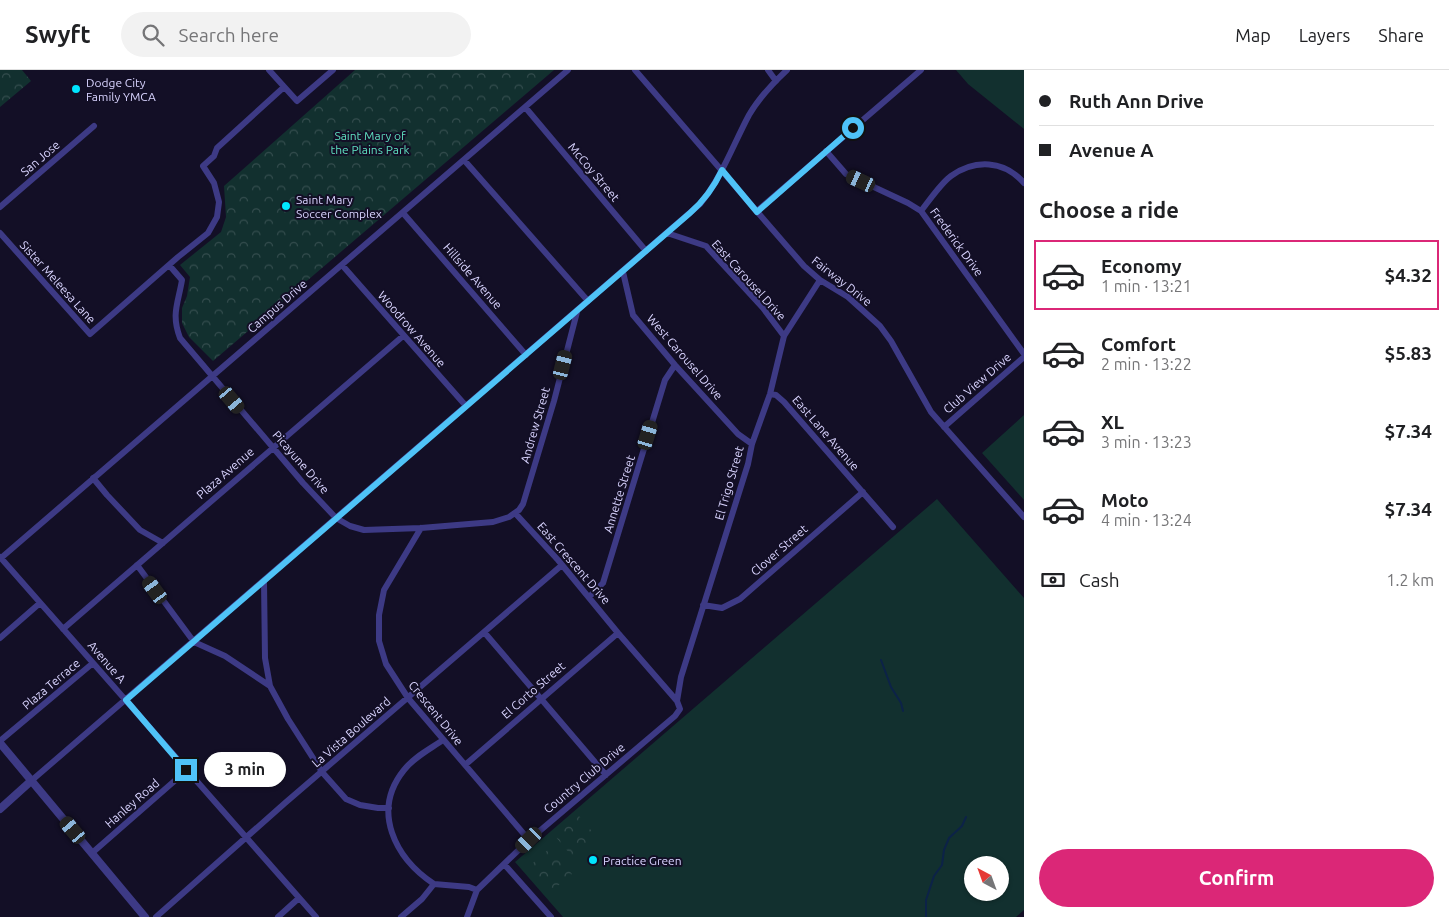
<!DOCTYPE html>
<html lang="en">
<head>
<meta charset="utf-8">
<style>
  body { margin:0; font-family:Ubuntu,sans-serif; background:#f2f2f2; color:#202124; height:100vh; display:flex; flex-direction:column; font-size:19px; white-space:nowrap }
  * { box-sizing:border-box; margin:0 }
  p { font-size:16px; color:#757577 }
  .icon { flex:none; width:28px; height:28px; fill:none; stroke:currentColor; stroke-width:2; stroke-linecap:round; stroke-linejoin:round }
  .map { position:relative; flex:1; overflow:hidden }
  .details { display:flex; flex-direction:column; background:#fff; width:425px }
  .details>* { flex:none }
  .banner { display:grid; align-content:center; height:110px; padding:0 15px; background:#fff }
  .needle { width:32px; rotate:319deg }
  .tools { position:absolute; left:964px; top:786px; display:grid; gap:10px }
  .tools a { display:grid; place-items:center; width:45px; height:45px; border-radius:50%; background:#fff; box-shadow:0 1px 4px #0004; font-size:25px }
  .end { position:absolute; width:22px; height:22px; margin:-11px; border:6px solid #4fc3f7; background:#111; box-shadow:0 0 0 2px #111 }
  .from { border-radius:50% }
  .bubble { position:absolute; height:35px; border-radius:18px; background:#fff; box-shadow:0 1px 4px #0004; font-size:16px; font-weight:700; line-height:35px; text-align:center }
  .car { position:absolute; width:15px; height:30px; margin:-15px -8px; border-radius:6px; box-shadow:0 0 4px 1px #0007; background:linear-gradient(#222 24%,#8ab4d8 0 40%,#222 0 76%,#8ab4d8 0 86%,#222 0) }
  .banner b { display:flex; align-items:center; gap:18px; height:48px; font-size:19px }
  .banner b+b { border-top:1px solid #e0e0e0 }
  .banner i { width:12px; height:12px; background:#202124 }
  ul { padding:0; list-style:none }
  li { display:flex; align-items:center; gap:15px; height:70px; margin:0 10px 8px; padding:0 5px; border:2px solid transparent; border-radius:0px }
  li div { flex:1 }
  li b { display:block; font-size:19px }
  li em { font-style:normal; font-weight:700 }
  li.current { border-color:#db2777 }
  li>.icon { width:45px; height:45px; stroke-width:1.5 }
  h2 { padding:0 15px; font-size:22px; line-height:60px }
  .pay { display:flex; align-items:center; gap:12px; height:55px; padding:0 15px; font-size:19px }
  .pay p { margin-inline-start:auto }
  .button { display:flex; gap:10px; margin-top:auto; padding:10px 15px }
  .button a { flex:1; height:58px; border-radius:30px; background:#db2777; color:#fff; font-size:20px; font-weight:700; line-height:58px; text-align:center }
  header { display:flex; align-items:center; gap:30px; box-sizing:border-box; height:70px; padding:0 25px; background:#fff; border-bottom:1px solid #e0e0e0 }
  header strong { font-size:24px }
  nav { display:flex; gap:28px; margin-inline-start:auto; font-size:18px }
  .search { width:350px; height:45px; background:#f2f2f2; display:flex; align-items:center; gap:12px; box-sizing:border-box; padding:0 18px; border-radius:28px; color:#757577; font-size:19px }
  main { display:flex; flex:1; min-height:0 }
  .map>svg:first-child { display:block }
  .green { fill:#12302f; fill-rule:evenodd }
  .forest { fill:url(#forest-crowns) }
  .lines { fill:none; stroke-linecap:round; stroke-linejoin:round }
  .stream { stroke:#0c2248; stroke-width:2 }
  .minor { stroke:#3d3a85; stroke-width:6 }
  .tertiary { stroke:#3d3a85; stroke-width:8 }
  .route { stroke:#4fc3f7; stroke-width:6 }
  .poi-dot { fill:#00e5ff; stroke:#130f26; stroke-width:2 }
  .labels { text-anchor:middle; dominant-baseline:central; stroke-width:4; stroke-linejoin:round; paint-order:stroke }
  .poi-label { font-size:12px; fill:#d9d4ff; stroke:#130f26; text-anchor:start }
  .park-label { font-size:12px; fill:#5fe0c0; stroke:#130f26 }
  .street-label { font-size:12px; fill:#d9d4ff; stroke:#130f26 }
</style>
</head>
<body>
<header>
<strong>Swyft</strong>
<div class="search"><svg class="icon" aria-label="search" viewBox="0 0 24 24"><circle cx="10" cy="10" r="6"/><path d="M15 15l6 6"/></svg>Search here</div>
<nav><a>Map</a><a>Layers</a><a>Share</a></nav>
</header>
<main>
<div class="map">
<svg width="1024" height="847" viewBox="0 0 1024 847">
  <defs>
    <pattern id="forest-crowns" width="20" height="18" patternUnits="userSpaceOnUse" patternTransform="scale(1.25)"><rect width="20" height="18" fill="#12302f"/><path d="M2 6a3 3 0 1 1 6 0M12 15a3 3 0 1 1 6 0" fill="none" stroke="#344d4e"/></pattern>
  </defs>
  <rect width="100%" height="100%" fill="#130f26"/>
  <path class="green" d="M956,0H1024V59L968,14Z
    M1024,345V430L982,383Z
    M937,429L1024,528V840L1016,847H563L515,792ZM972,795H1000V822H972Z"/>
  <path class="forest" d="M0,0H22L31,11L0,37Z
    M355,0H554L213,291L189,267L182,253V238L187,226L190,207L180,195L221,162L226,147L224,116Z
    M579,746L600,771L576,791L555,766Z
    M550,778L572,804L548,824L526,799Z"/>
  <g class="lines">
    <path class="stream" d="M881,590L891,617L901,633L903,641
      M926,847V830L934,806L942,795L944,780L949,768L962,756L966,747"/>
    <path class="minor" d="M269,0L297,31L333,0
      M635,0L804,196L820,210L848,227L880,256L891,271L931,342L1024,447
      M768,0L776,11
      M525,37L646,181
      M826,81L846,104L908,133L921,141L1024,284
      M464,90L588,231
      M0,137L94,56
      M757,141L921,0
      M921,141C929,131 941,113 951,106C975,89 1004,90 1024,113
      M403,143L526,285
      M0,163L90,264L178,187L208,163L217,147L219,132L214,113L203,96L214,86L217,78L284,17
      M667,163L706,176L763,238L784,266
      M169,195L182,210C178,234 171,244 180,268L303,413L336,448L350,456L364,460L421,458L493,452L509,447L519,440L523,434L554,331L577,242
      M342,195L466,336
      M623,202L633,245L675,295L738,364L752,374
      M770,324L776,325L784,332L893,457
      M944,357L1024,287
      M93,408L107,425L140,460L163,473
      M421,458L384,520L379,545V571L386,594L408,628L529,770
      M0,487L316,847
      M1,488L568,0
      M137,495L194,572L225,586L270,616
      M264,512L265,588L270,616L288,649L322,702L346,729L360,735L378,738H389
      M589,527L603,513L665,310L675,295
      M703,535L722,538L740,529L863,422
      M63,559L403,266
      M484,562L606,705
      M0,568L40,533
      M677,631L681,607L748,394L752,374L770,324L784,266L820,210
      M0,671L93,593
      M465,695L618,563
      M31,711L700,134C722,107 733,75 749,45C759,28 773,13 787,0
      M92,783L187,700
      M504,794L551,847
      M434,814C395,788 371,741 404,700C414,687 430,679 443,670
      M434,814L469,817L477,820
      M156,847L285,733L562,495
      M278,847L299,828
      M401,847L422,829L434,814
      M467,847L477,820L529,770L675,646L680,639L677,631L618,563L558,490L515,443"/>
    <path class="tertiary" d="M0,673L145,847
      M0,739L31,711"/>
  </g>
  <g class="lines">
    <path class="route" d="M186,700L126,630L690,143C705,130 714,117 722,100L757,142L853,58"/>
  </g>
  <g class="poi-dot">
    <circle cx="76" cy="19" r="5"/>
    <circle cx="286" cy="136" r="5"/>
    <circle cx="593" cy="790" r="5"/>
  </g>
  <g class="labels">
    <g class="poi-label">
      <text x="86" y="12">Dodge City<tspan x="86" dy="14">Family YMCA</tspan></text>
      <text x="296" y="129">Saint Mary<tspan x="296" dy="14">Soccer Complex</tspan></text>
      <text x="603" y="790">Practice Green</text>
    </g>
    <g class="park-label">
      <text x="370" y="65">Saint Mary of<tspan x="370" dy="14">the Plains Park</tspan></text>
    </g>
    <g class="street-label">
      <text transform="translate(40 88) rotate(-41)">San Jose</text>
      <text transform="translate(594 102) rotate(50)">McCoy Street</text>
      <text transform="translate(957 172) rotate(54)">Frederick Drive</text>
      <text transform="translate(473 206) rotate(49)">Hillside Avenue</text>
      <text transform="translate(749 210) rotate(48)">East Carousel Drive</text>
      <text transform="translate(842 211) rotate(38)">Fairway Drive</text>
      <text transform="translate(58 212) rotate(48)">Sister Meleesa Lane</text>
      <text transform="translate(277 236) rotate(-41)">Campus Drive</text>
      <text transform="translate(412 259) rotate(49)">Woodrow Avenue</text>
      <text transform="translate(685 287) rotate(49)">West Carousel Drive</text>
      <text transform="translate(977 313) rotate(-41)">Club View Drive</text>
      <text transform="translate(535 355) rotate(-74)">Andrew Street</text>
      <text transform="translate(826 363) rotate(49)">East Lane Avenue</text>
      <text transform="translate(301 392) rotate(49)">Picayune Drive</text>
      <text transform="translate(225 403) rotate(-41)">Plaza Avenue</text>
      <text transform="translate(729 413) rotate(-74)">El Trigo Street</text>
      <text transform="translate(619 424) rotate(-73)">Annette Street</text>
      <text transform="translate(779 480) rotate(-41)">Clover Street</text>
      <text transform="translate(574 493) rotate(49)">East Crescent Drive</text>
      <text transform="translate(107 592) rotate(49)">Avenue A</text>
      <text transform="translate(51 614) rotate(-40)">Plaza Terrace</text>
      <text transform="translate(533 620) rotate(-41)">El Corto Street</text>
      <text transform="translate(436 643) rotate(51)">Crescent Drive</text>
      <text transform="translate(351 662) rotate(-41)">La Vista Boulevard</text>
      <text transform="translate(584 708) rotate(-40)">Country Club Drive</text>
      <text transform="translate(132 733) rotate(-41)">Hanley Road</text>
    </g>
  </g>
</svg>
<div class="tools">
<a><svg class="needle" viewBox="-14 -14 28 28"><path d="M0-13l5 13h-10z" fill="#e53935"/><path d="M0 13l5-13h-10z" fill="#757577"/></svg></a>
</div>
<i class="end from" style="left:853px;top:58px"></i>
<i class="end" style="left:186px;top:700px"></i>
<div class="bubble" style="left:204px;top:682px;width:82px">3 min</div>
<i class="car" style="left:861px;top:111px;rotate:295deg"></i>
<i class="car" style="left:563px;top:295px;rotate:14deg"></i>
<i class="car" style="left:232px;top:330px;rotate:140deg"></i>
<i class="car" style="left:648px;top:365px;rotate:17deg"></i>
<i class="car" style="left:155px;top:520px;rotate:324deg"></i>
<i class="car" style="left:73px;top:760px;rotate:320deg"></i>
<i class="car" style="left:529px;top:770px;rotate:226deg"></i>
</div>
<section class="details">
<div class="banner">
<b><i class="from"></i>Ruth Ann Drive</b>
<b><i></i>Avenue A</b>
</div>
<h2>Choose a ride</h2>
<ul>
<li class="current"><svg class="icon" aria-label="car" viewBox="0 0 24 24"><path d="M5 17H2v-5l4-1 3-4h7l3 4 3 1v5h-3M9 17h6M6 11h13"/><circle cx="7" cy="17" r="2"/><circle cx="17" cy="17" r="2"/></svg><div><b>Economy</b><p>1 min · 13:21</p></div><em>$4.32</em></li>
<li><svg class="icon" aria-label="car" viewBox="0 0 24 24"><path d="M5 17H2v-5l4-1 3-4h7l3 4 3 1v5h-3M9 17h6M6 11h13"/><circle cx="7" cy="17" r="2"/><circle cx="17" cy="17" r="2"/></svg><div><b>Comfort</b><p>2 min · 13:22</p></div><em>$5.83</em></li>
<li><svg class="icon" aria-label="car" viewBox="0 0 24 24"><path d="M5 17H2v-5l4-1 3-4h7l3 4 3 1v5h-3M9 17h6M6 11h13"/><circle cx="7" cy="17" r="2"/><circle cx="17" cy="17" r="2"/></svg><div><b>XL</b><p>3 min · 13:23</p></div><em>$7.34</em></li>
<li><svg class="icon" aria-label="car" viewBox="0 0 24 24"><path d="M5 17H2v-5l4-1 3-4h7l3 4 3 1v5h-3M9 17h6M6 11h13"/><circle cx="7" cy="17" r="2"/><circle cx="17" cy="17" r="2"/></svg><div><b>Moto</b><p>4 min · 13:24</p></div><em>$7.34</em></li>
</ul>
<div class="pay"><svg class="icon" aria-label="cash" viewBox="0 0 24 24"><path d="M3 7h18v10H3z"/><circle cx="12" cy="12" r="2"/></svg>Cash<p>1.2 km</p></div>
<div class="button"><a>Confirm</a></div>
</section>
</main>
</body>
</html>
